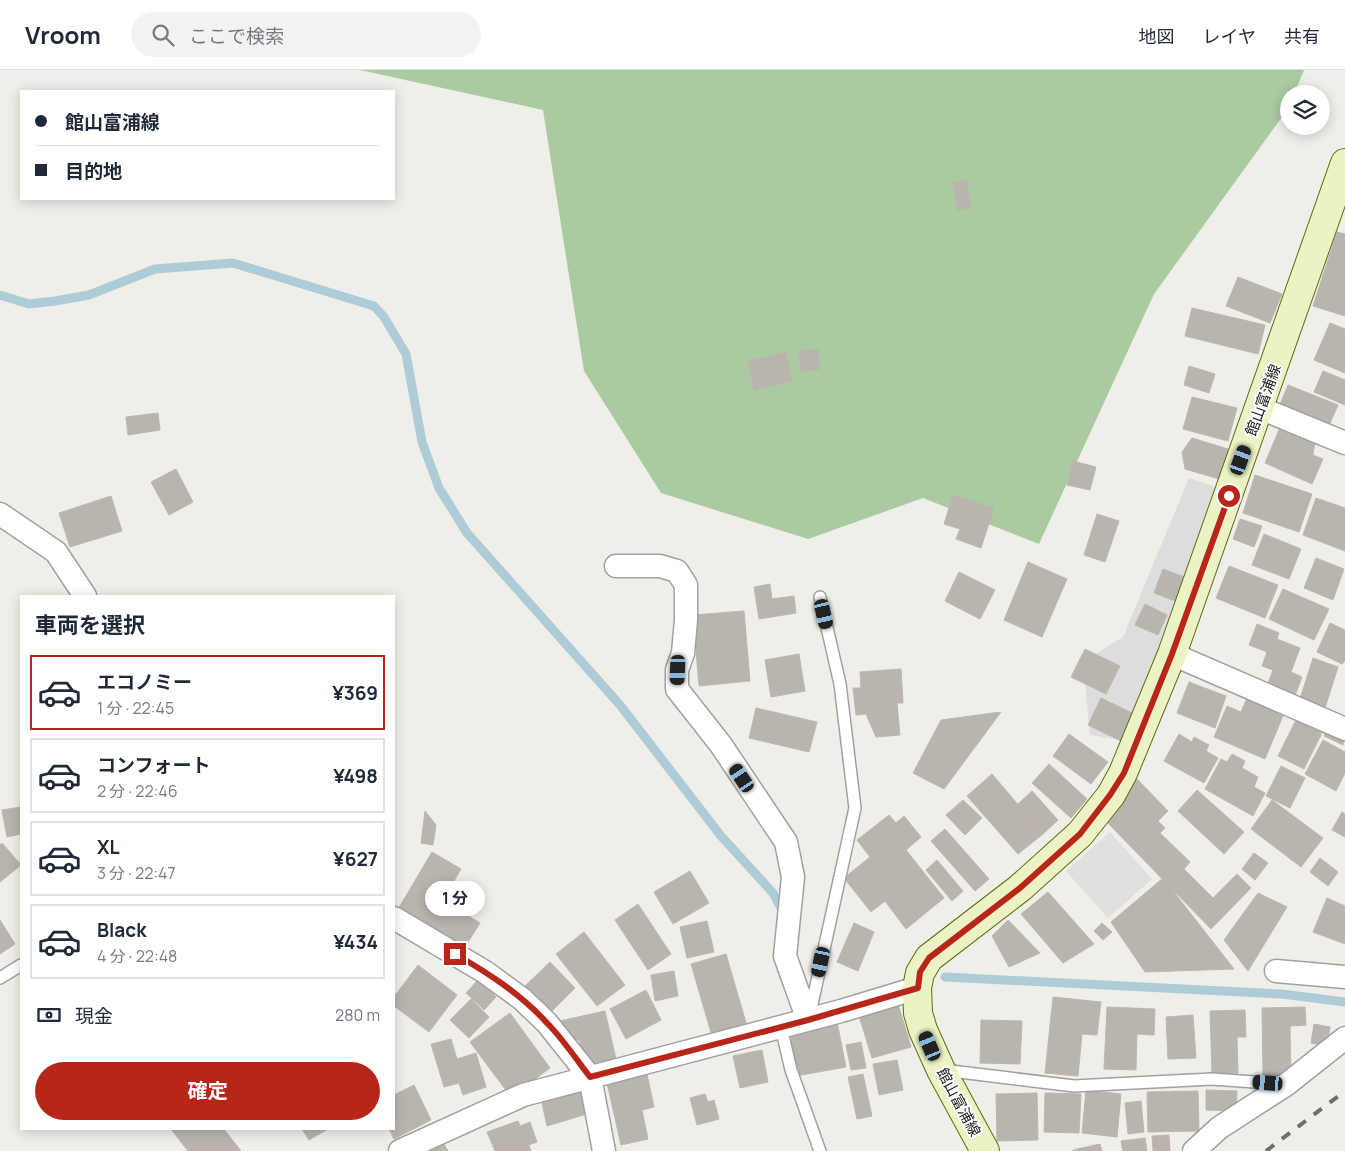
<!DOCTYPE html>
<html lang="ja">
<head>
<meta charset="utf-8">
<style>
  body { margin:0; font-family:Manrope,"Noto Sans JP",sans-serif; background:#f2f2f3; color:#1f2937; height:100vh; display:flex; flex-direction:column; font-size:19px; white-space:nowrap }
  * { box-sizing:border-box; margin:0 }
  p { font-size:16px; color:#747a83 }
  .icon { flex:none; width:28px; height:28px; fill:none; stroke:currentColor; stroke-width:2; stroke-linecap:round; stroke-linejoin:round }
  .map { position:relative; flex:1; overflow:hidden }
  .drawer { position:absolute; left:20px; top:525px; width:375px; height:535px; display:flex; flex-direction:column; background:#fff; border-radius:0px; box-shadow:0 2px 12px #0003 }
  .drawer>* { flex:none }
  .hud { position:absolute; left:20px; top:20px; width:375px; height:110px; border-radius:0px; box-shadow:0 2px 12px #0003; display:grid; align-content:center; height:110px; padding:0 15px; background:#fff }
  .buttons { position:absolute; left:1280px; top:15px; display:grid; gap:10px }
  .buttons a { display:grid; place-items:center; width:50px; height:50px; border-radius:50%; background:#fff; box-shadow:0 2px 12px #0003; font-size:25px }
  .end { position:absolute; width:22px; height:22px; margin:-11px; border:6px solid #b82619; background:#fff; box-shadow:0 0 0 2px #fff }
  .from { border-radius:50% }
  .bubble { position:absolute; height:35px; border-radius:18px; background:#fff; box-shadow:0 2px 12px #0003; font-size:16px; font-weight:700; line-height:35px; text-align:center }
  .car { position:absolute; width:15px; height:30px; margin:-15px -8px; border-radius:6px; box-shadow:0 0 4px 1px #0007; background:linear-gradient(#222 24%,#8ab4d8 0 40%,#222 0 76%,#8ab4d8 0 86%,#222 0) }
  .hud b { display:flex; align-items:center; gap:18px; height:48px; font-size:19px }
  .hud b+b { border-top:1px solid #e0e1e3 }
  .hud i { width:12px; height:12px; background:#1f2937 }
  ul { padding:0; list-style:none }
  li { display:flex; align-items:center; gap:15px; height:75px; margin:0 10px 8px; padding:0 5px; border:2px solid #e0e1e3; border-radius:0px }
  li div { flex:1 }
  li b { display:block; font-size:19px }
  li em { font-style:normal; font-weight:700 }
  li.current { border-color:#b82619 }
  li>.icon { width:45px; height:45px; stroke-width:1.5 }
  h2 { padding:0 15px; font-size:22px; line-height:60px }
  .pay { display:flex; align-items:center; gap:12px; height:55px; padding:0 15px; font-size:19px }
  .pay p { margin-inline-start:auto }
  .primary-button { display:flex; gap:10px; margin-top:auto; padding:10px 15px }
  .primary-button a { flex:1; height:58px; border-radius:30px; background:#b82619; color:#fff; font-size:20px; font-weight:700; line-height:58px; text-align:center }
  header { display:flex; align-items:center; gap:30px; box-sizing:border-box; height:70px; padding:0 25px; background:#fff; border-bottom:1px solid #e0e1e3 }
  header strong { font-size:24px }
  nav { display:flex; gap:28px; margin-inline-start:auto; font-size:18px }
  .search { width:350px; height:45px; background:#f2f2f3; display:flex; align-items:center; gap:12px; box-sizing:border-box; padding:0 18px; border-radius:28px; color:#747a83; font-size:19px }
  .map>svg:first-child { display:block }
  .residential { fill:#dedddd }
  .forest { fill:#aacaa2 }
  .parking { fill:#e0e0e0 }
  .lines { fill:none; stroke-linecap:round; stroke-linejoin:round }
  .stream { stroke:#aecbd8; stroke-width:9 }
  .building { fill:#b9b4ae; stroke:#c0b6ac }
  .lane-casing { stroke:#a1a1a1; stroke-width:14 }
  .street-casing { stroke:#a1a1a1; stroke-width:25 }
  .secondary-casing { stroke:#5b6c13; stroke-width:30 }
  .lane { stroke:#fff; stroke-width:11 }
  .street { stroke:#fff; stroke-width:22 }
  .secondary { stroke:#ecf2c3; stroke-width:28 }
  .rail { stroke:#6e6e6e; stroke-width:4; stroke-dasharray:10 10; stroke-linecap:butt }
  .route { stroke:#b82619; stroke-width:6 }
  .labels { text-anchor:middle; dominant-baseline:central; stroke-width:4; stroke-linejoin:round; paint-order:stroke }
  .street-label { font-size:15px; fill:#202020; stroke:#fff }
</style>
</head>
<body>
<header>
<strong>Vroom</strong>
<div class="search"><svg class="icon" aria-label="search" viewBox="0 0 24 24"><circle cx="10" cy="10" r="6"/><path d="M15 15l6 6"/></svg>ここで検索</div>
<nav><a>地図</a><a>レイヤ</a><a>共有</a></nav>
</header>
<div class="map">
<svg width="1345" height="1081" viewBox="0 0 1345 1081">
  <rect width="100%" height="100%" fill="#f0eee8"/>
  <path class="residential" d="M1189,408L1216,417L1128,671L1090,665L1083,592L1123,567Z"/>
  <path class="forest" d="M360,0H1304L1294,24H1289L1287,40L1154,224L1039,474L923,428L808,469L661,423L584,301L543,40Z"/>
  <path class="parking" d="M1110,762L1152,809L1108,848L1066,801Z"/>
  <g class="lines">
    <path class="stream" d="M0,225L29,234L55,231L89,225L155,199L233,193L374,236L384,247L406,284L422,372L439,418L467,463L620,635L721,766L773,823L781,838
      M945,907L1282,924L1345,932"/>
  </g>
  <path class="building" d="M967,110L971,138L957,140L953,112Z
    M1337,162L1345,164V246L1313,236Z
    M1238,207L1282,224L1270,253L1226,236Z
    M1192,238L1265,255L1258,284L1185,266Z
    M1330,253L1345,259V303L1314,290Z
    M818,279L820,299L801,302L798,281Z
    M786,282L792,311L754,320L748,291Z
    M1189,296L1215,304L1209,323L1184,315Z
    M1323,301L1345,310V335L1314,322Z
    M1288,315L1338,335L1327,360L1278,339Z
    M1192,327L1237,338L1228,371L1183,359Z
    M158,343L160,360L128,365L126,347Z
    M1281,355L1315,370L1313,385L1323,389L1312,414L1265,393Z
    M1192,368L1228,379L1219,409L1185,399L1182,382Z
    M1073,391L1096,397L1090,420L1067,415Z
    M176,399L193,432L169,445L151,412Z
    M1255,405L1312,424L1299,462L1243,443Z
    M953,425L994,438L981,478L956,469L960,459L944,454Z
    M111,426L122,461L70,477L59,443Z
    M1316,428L1345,438V481L1303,465Z
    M1097,444L1119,451L1105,492L1084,485Z
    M1240,449L1262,456L1254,477L1233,469Z
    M1264,464L1301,479L1289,509L1252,495Z
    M1316,488L1344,499L1333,530L1304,518Z
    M1028,492L1067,509L1042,567L1004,550Z
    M1229,496L1278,515L1265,548L1216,528Z
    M1163,499L1187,508L1178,532L1154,523Z
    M959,502L995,520L980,549L945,531Z
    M770,514L772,529L794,526L796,543L759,549L754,517Z
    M1283,519L1329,539L1314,570L1269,549Z
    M1145,534L1167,545L1158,565L1135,555Z
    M744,541L750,611L699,616L693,545Z
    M1330,553L1345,560V591L1342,594L1317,582Z
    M1257,554L1279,563L1277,569L1300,578L1291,602L1302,607L1294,628L1266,618L1273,600L1262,596L1267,582L1249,575Z
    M1085,579L1120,596L1106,624L1071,607Z
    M799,584L805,621L771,627L765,590Z
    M1313,588L1338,597L1325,638L1300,629Z
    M901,599L903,633H897L900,665L876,667L866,644L856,645L853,618H861L860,602Z
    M1189,612L1226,626L1215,658L1177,643Z
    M1248,626L1285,641L1265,689L1214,667L1227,636L1241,642Z
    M1101,628L1134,644L1121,671L1088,655Z
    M756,638L817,652L809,682L749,668Z
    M1001,642L944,719L913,703L941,650Z
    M1296,650L1322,663L1304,699L1278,686Z
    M1328,657L1345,665L1343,675L1324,666Z
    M1069,664L1108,692L1091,714L1053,686Z
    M1179,664L1192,672L1194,667L1209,675L1206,681L1218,688L1204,713L1164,691Z
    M1323,670L1345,682V703L1336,721L1305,704Z
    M1232,684L1245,691L1242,698L1258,707L1254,717L1265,723L1253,746L1205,719L1221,689L1227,692Z
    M1049,694L1087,729L1071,748L1032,713Z
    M1281,696L1305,708L1290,738L1266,726Z
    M992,704L1043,764L1018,784L967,726Z
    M1137,709L1168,741L1158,751L1165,758L1160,763L1190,792L1184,799L1213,828L1237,804L1251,818L1211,859L1102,747Z
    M1197,720L1244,762L1224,784L1178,741Z
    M1032,721L1058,750L1043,764L1017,735Z
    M963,730L982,748L965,765L946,745Z
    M1272,730L1323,768L1301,797L1251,759Z
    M21,737V764L7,767L2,740Z
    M425,741L436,755L433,775L421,773Z
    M1342,742L1345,744V767L1332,760Z
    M889,745L896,753L904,746L921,767L906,780L944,828L906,859L885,831L871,842L844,808L870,787L857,770Z
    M945,759L989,809L975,821L931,771Z
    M2,773L21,795L0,812V775Z
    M432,782L461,799L443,830L480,853L463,880L397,841Z
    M1254,783L1268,793L1255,810L1242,799Z
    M1320,788L1338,802L1328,816L1310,802Z
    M937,790L963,821L952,831L926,800Z
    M690,801L709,833L673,854L654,822Z
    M1163,808L1234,899L1145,902L1111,852Z
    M1048,822L1094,874L1063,893L1021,844Z
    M1258,823L1287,837L1248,901L1224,870Z
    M1327,828L1345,836V874L1313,862Z
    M638,834L671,884L648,900L615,850Z
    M0,850L15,874L0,884Z
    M1008,850L1040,883L1009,897L992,866Z
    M707,851L714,882L687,888L680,857Z
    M854,853L874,862L858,901L837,892Z
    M1102,853L1112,862L1103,870L1094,861Z
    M584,862L625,915L597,936L556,884Z
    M726,884L747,956L712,966L691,894Z
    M550,892L575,918L548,945L522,919Z
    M418,895L457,925L429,962L394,936V927Z
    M674,901L678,926L655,931L651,905Z
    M478,910L496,927L484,940L466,923Z
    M646,920L661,950L626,969L610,939Z
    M1053,927L1101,932L1097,965L1082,964L1078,1006L1045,1003Z
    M471,929L489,947L469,968L450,950Z
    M898,934L911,977L872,988L859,946Z
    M1107,937L1155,939L1154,965L1137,964L1136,1000L1104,999Z
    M1305,937L1306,955L1290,956L1291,1006L1263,1007L1262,938Z
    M1245,940L1246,967H1237L1238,1003L1212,1004L1210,941Z
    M605,941L616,989L585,995L579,970L569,972L555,952Z
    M510,943L550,998L511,1027L470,972Z
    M1193,945L1196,988L1168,989L1166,947Z
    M981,950L1022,951L1020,994L980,993Z
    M837,952L846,997L796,1006L787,962Z
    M1314,954L1330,957L1327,976L1311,973Z
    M451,969L457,989L476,983L486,1017L463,1025L459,1013L444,1017L431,974Z
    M861,972L866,998L851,1000L846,975Z
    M762,980L768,1012L740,1018L733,986Z
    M897,990L903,1020L879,1025L873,994Z
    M647,1004L654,1037L642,1040L648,1069L621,1075L607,1013Z
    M863,1004L872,1046L857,1049L848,1007Z
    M414,1015L431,1050L394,1069L389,1059H394V1025Z
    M1086,1020L1121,1024L1117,1067L1082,1063Z
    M1206,1020L1237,1021L1236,1041L1206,1040Z
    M582,1021L590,1043L547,1056L542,1033Z
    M1198,1021L1199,1061L1148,1062L1147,1022Z
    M1037,1023L1038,1070L997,1071L996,1024Z
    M1045,1023L1081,1024L1079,1063L1044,1062Z
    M705,1024L708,1032L714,1030L719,1049L697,1055L690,1028Z
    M1141,1031L1144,1062L1128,1064L1125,1033Z
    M518,1051L520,1056L530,1052L537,1072L529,1075L531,1081H495L487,1062Z
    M171,1059H224L241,1081H188Z
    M302,1059H328L309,1070Z
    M1169,1065L1170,1081H1153L1152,1066Z
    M1145,1068L1147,1081H1123L1121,1071Z
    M442,1070L448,1081H421Z
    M1100,1074L1102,1081H1073V1080Z"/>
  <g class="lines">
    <defs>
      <path id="lane" d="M0,908L21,895
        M810,943L855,738L840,614L820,527
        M781,957L791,1000L820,1081
        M943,1000L1074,1016L1212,1009L1283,1014"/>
      <path id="street" d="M1260,338L1345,373
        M0,444L56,482L85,526
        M616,496H660L677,501L686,515V550L683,583L677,600V619L721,675L786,772L793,807L785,886L808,950
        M1172,584L1345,659
        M394,848L485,902L522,929L547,953L590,1007L604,1081
        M1276,901L1345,907
        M400,1081L523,1025L841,941L917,918
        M1194,1081L1219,1058L1287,1014L1345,968"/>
      <path id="secondary" d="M985,1081L941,1000L923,960L918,943L917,918L920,903L929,888L1020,818L1080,764L1111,725L1123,703L1172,584L1345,93"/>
    </defs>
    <use href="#lane" class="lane-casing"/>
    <use href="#street" class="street-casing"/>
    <use href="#secondary" class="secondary-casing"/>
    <use href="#lane" class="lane"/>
    <use href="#street" class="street"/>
    <use href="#secondary" class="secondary"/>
    <path class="rail" d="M1266,1081L1345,1021"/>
  </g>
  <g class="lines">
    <path class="route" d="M455,884C488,903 521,924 547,953C563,969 576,989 590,1007L808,950L918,918L920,902L929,888L1020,818L1080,764L1110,725L1124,703L1172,584L1229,426"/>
  </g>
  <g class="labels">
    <g class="street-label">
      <text transform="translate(1263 330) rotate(-70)">館山富浦線</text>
      <text transform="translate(959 1032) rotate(62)">館山富浦線</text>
    </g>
  </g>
</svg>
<div class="buttons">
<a><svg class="icon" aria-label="layers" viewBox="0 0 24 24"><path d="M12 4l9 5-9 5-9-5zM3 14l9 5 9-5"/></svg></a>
</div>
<i class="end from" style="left:1229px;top:426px"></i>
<i class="end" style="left:455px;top:884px"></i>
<div class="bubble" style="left:425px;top:811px;width:60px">1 分</div>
<i class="car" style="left:1241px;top:390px;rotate:20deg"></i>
<i class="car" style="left:824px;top:544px;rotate:167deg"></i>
<i class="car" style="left:678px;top:600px;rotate:182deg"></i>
<i class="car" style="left:742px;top:708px;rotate:326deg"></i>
<i class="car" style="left:821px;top:892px;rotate:192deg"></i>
<i class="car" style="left:930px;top:976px;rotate:337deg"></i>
<i class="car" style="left:1268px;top:1013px;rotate:274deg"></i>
<div class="hud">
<b><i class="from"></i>館山富浦線</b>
<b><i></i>目的地</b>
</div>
<section class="drawer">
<h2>車両を選択</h2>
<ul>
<li class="current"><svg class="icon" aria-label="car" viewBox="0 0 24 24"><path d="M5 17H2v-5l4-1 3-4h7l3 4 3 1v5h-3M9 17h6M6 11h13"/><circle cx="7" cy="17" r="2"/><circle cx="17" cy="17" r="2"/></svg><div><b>エコノミー</b><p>1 分 · 22:45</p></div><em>¥369</em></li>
<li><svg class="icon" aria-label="car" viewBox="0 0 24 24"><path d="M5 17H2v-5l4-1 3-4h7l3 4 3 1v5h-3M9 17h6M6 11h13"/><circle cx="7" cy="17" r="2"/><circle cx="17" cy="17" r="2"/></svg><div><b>コンフォート</b><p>2 分 · 22:46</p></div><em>¥498</em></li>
<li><svg class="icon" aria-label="car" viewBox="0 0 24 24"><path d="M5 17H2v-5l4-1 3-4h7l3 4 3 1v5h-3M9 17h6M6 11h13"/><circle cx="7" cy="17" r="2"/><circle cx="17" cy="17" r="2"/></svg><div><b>XL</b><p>3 分 · 22:47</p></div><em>¥627</em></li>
<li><svg class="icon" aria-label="car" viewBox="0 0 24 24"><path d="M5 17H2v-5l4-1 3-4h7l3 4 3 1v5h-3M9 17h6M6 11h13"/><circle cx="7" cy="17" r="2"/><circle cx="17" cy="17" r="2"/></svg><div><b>Black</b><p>4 分 · 22:48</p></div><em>¥434</em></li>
</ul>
<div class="pay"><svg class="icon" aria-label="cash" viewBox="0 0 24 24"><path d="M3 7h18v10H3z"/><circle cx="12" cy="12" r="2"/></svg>現金<p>280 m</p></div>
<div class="primary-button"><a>確定</a></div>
</section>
</div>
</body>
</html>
